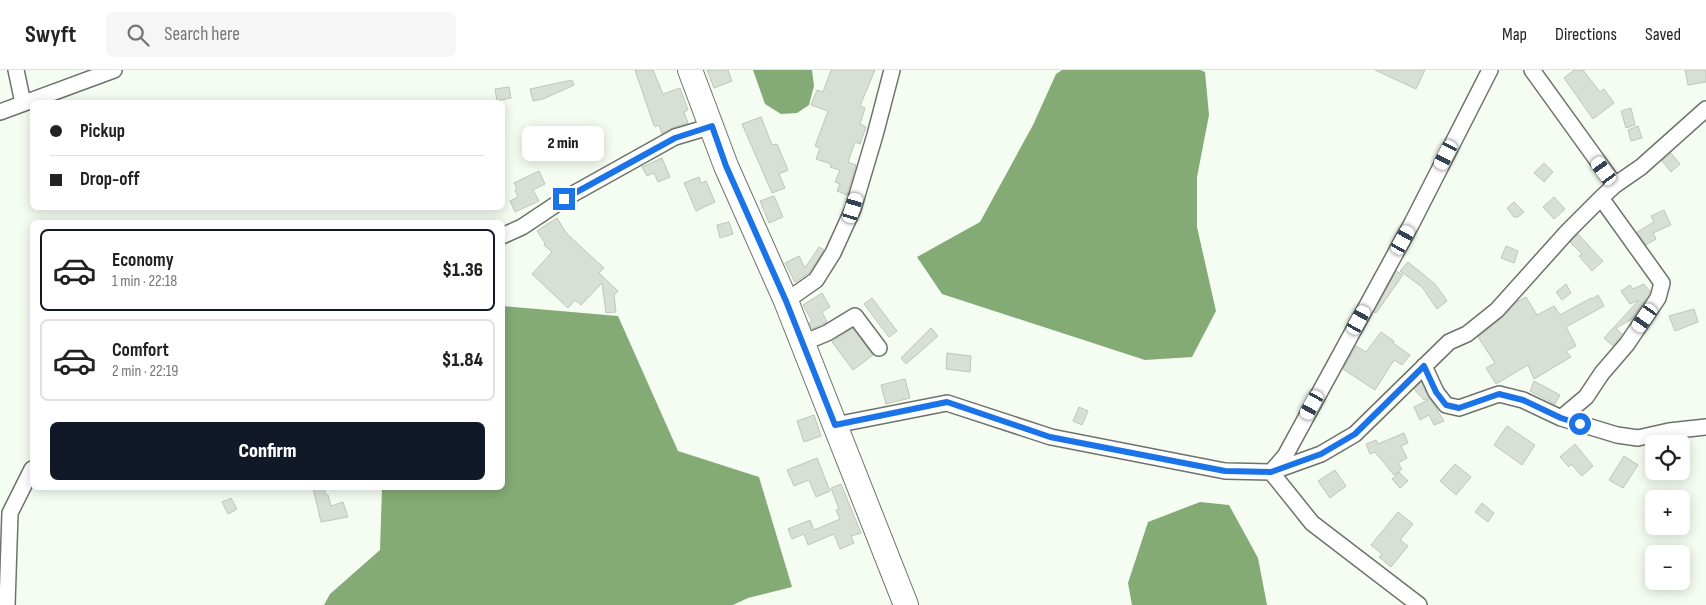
<!DOCTYPE html>
<html lang="en">
<head>
<meta charset="utf-8">
<style>
  body { margin:0; font-family:"Sofia Sans Condensed",sans-serif; background:#f6f6f6; color:#222; height:100vh; display:flex; flex-direction:column; font-size:19px; white-space:nowrap }
  * { box-sizing:border-box; margin:0 }
  p { font-size:16px; color:#767676 }
  .icon { flex:none; width:28px; height:28px; fill:none; stroke:currentColor; stroke-width:2; stroke-linecap:round; stroke-linejoin:round }
  .map { position:relative; flex:1; overflow:hidden }
  .sheet { position:absolute; left:30px; top:150px; width:475px; height:270px; display:flex; flex-direction:column; background:#fff; border-radius:8px; box-shadow:0 2px 12px #0003 }
  .sheet>* { flex:none }
  .hud { position:absolute; left:30px; top:30px; width:475px; height:110px; border-radius:8px; box-shadow:0 2px 12px #0003; display:grid; align-content:center; height:110px; padding:0 20px; background:#fff }
  .fabs { position:absolute; left:1645px; top:365px; display:grid; gap:10px }
  .fabs a { display:grid; place-items:center; width:45px; height:45px; border-radius:8px; background:#fff; box-shadow:0 2px 12px #0003; font-size:25px }
  .end { position:absolute; width:22px; height:22px; margin:-11px; border:6px solid #1a73e8; background:#fff; box-shadow:0 0 0 2px #fff }
  .from { border-radius:50% }
  .bubble { position:absolute; height:35px; border-radius:8px; background:#fff; box-shadow:0 2px 12px #0003; font-size:16px; font-weight:800; line-height:35px; text-align:center }
  .car { position:absolute; width:15px; height:30px; margin:-15px -8px; border-radius:6px; box-shadow:0 0 4px 1px #0007; background:linear-gradient(#fff 24%,#345 0 40%,#fff 0 76%,#345 0 86%,#fff 0) }
  .hud b { display:flex; align-items:center; gap:18px; height:48px; font-size:19px }
  .hud b+b { border-top:1px solid #e0e0e0 }
  .hud i { width:12px; height:12px; background:#222 }
  ul { padding:9px 0 0; list-style:none }
  li { display:flex; align-items:center; gap:15px; height:82px; margin:0 10px 8px; padding:0 10px; border:2px solid #e0e0e0; border-radius:8px }
  li div { flex:1 }
  li b { display:block; font-size:19px }
  li em { font-style:normal; font-weight:800 }
  li.on { border-color:#111827 }
  li>.icon { width:45px; height:45px; stroke-width:1.5 }
  .action { display:flex; gap:10px; margin-top:auto; padding:10px 20px }
  .action a { flex:1; height:58px; border-radius:8px; background:#111827; color:#fff; font-size:20px; font-weight:800; line-height:58px; text-align:center }
  header { display:flex; align-items:center; gap:30px; box-sizing:border-box; height:70px; padding:0 25px; background:#fff; border-bottom:1px solid #e0e0e0 }
  header strong { font-size:24px }
  nav { display:flex; gap:28px; margin-inline-start:auto; font-size:18px }
  .search { width:350px; height:45px; background:#f6f6f6; display:flex; align-items:center; gap:12px; box-sizing:border-box; padding:0 18px; border-radius:8px; color:#767676; font-size:19px }
  .map>svg:first-child { display:block }
  .water { fill:#84aa75 }
  .building { fill:#d8e0d5; stroke:#bfc6bc }
  .lines { fill:none; stroke-linecap:round; stroke-linejoin:round }
  .street-casing { stroke:#6d736a; stroke-width:18 }
  .primary-casing { stroke:#6d736a; stroke-width:26 }
  .street { stroke:#fff; stroke-width:15 }
  .primary { stroke:#fff; stroke-width:24 }
  .route { stroke:#1a73e8; stroke-width:6 }
</style>
</head>
<body>
<header>
<strong>Swyft</strong>
<div class="search"><svg class="icon" aria-label="search" viewBox="0 0 24 24"><circle cx="10" cy="10" r="6"/><path d="M15 15l6 6"/></svg>Search here</div>
<nav><a>Map</a><a>Directions</a><a>Saved</a></nav>
</header>
<div class="map">
<svg width="1706" height="535" viewBox="0 0 1706 535">
  <rect width="100%" height="100%" fill="#f5fdf2"/>
  <path class="water" d="M753,0H812L814,16L809,35L797,43L781,44L765,34Z
    M1062,0H1200L1205,2L1209,45L1197,107V157L1216,241L1192,287L1145,290L942,224L917,187L980,152L1033,55L1056,4Z
    M502,236L618,246L678,381L759,407L792,517L748,528L733,535H324L330,524L380,480L382,418H502Z
    M1200,432L1229,435L1258,488L1267,535H1132L1128,513L1148,452Z"/>
  <path class="building" d="M635,0H653L663,24L680,18L688,40L684,42L688,53L672,58L662,64L659,55L655,57L653,53Z
    M707,0H728L732,11L714,18Z
    M831,0H875L860,36L865,38L860,54L866,57L860,74L855,72L848,92L856,95L847,125L837,121L840,114L835,112L840,100L830,97L831,94L816,89L820,78L815,76L828,41L811,35L817,20L823,22Z
    M1375,0H1425L1416,19Z
    M1574,0H1583L1600,22L1604,19L1614,33L1593,49L1564,8Z
    M1685,0H1706V12L1688,15Z
    M572,10L574,15L543,29L533,31L530,19Z
    M509,17L511,28L497,31L495,19Z
    M1631,38L1635,55L1626,58L1621,41Z
    M761,47L772,75L777,74L788,100L779,104L785,118L772,123L742,54Z
    M1638,56L1642,68L1631,71L1628,60Z
    M1671,83L1680,94L1671,102L1662,91Z
    M662,88L670,107L658,112L654,103L647,106L642,97Z
    M1544,93L1553,102L1544,112L1534,103Z
    M539,101L545,114L533,120L539,131L515,142L510,131L518,127L515,120L517,119L514,113Z
    M699,107L701,113L706,111L715,132L696,141L684,113Z
    M774,126L783,147L769,153L760,131Z
    M1554,127L1565,139L1554,149L1543,137Z
    M1514,132L1524,142L1518,147H1514L1507,138Z
    M1664,140L1671,155L1653,163L1656,169L1646,175L1637,162L1654,152L1651,146Z
    M557,148L567,164L604,198L599,203L618,221L614,225L616,242L606,243L602,213L581,235L575,230L568,238L532,204L552,182L544,175L545,173L537,161Z
    M729,152L733,164L720,168L717,155Z
    M1578,164L1603,191L1592,201L1579,186L1582,184L1570,172Z
    M1506,176L1518,181L1514,193L1501,188Z
    M819,177L824,180L809,203L795,212L785,193L799,186L805,198Z
    M1408,192L1435,214L1447,231L1437,239L1422,217L1400,201Z
    M1396,201L1403,205L1376,243L1374,242Z
    M1566,214L1571,223L1562,230L1556,222Z
    M1644,214L1650,221L1649,224L1632,249L1616,258L1622,264L1613,276L1604,268L1639,230L1630,234L1621,221L1630,215L1633,219Z
    M822,223L830,237L822,242L827,252L812,259L809,253L812,251L803,235Z
    M1598,225L1604,236L1566,257L1576,276L1566,281L1571,287L1534,309L1528,295L1496,314L1486,298L1495,293L1478,267L1503,247L1518,231L1526,227L1537,245L1554,236L1560,245L1591,228L1592,229Z
    M872,228L897,261L889,267L864,234Z
    M1694,239L1698,252L1675,261L1669,246Z
    M853,258L873,285L853,300L832,272Z
    M931,258L938,266L906,294L901,288Z
    M1381,262L1394,271L1393,273L1410,285L1402,295L1394,290L1375,320L1343,299L1356,276L1366,282Z
    M947,283L971,286L970,302L946,299Z
    M905,309L910,328L886,334L881,315Z
    M1534,311L1560,325L1555,334L1530,321Z
    M1421,312L1429,328L1424,330L1414,319Z
    M1430,329L1444,351L1434,355L1429,345L1420,350L1414,337Z
    M1079,337L1088,341L1082,355L1073,351Z
    M814,345L821,366L804,372L797,351Z
    M1507,356L1535,375L1522,395L1494,375Z
    M1404,363L1408,373L1401,376L1407,388L1398,393L1402,399L1394,405L1375,382L1370,384L1366,374L1376,370L1378,374Z
    M1575,374L1593,396L1582,406L1571,394L1569,397L1560,387Z
    M1624,386L1638,395L1623,418L1609,410Z
    M817,388L830,421L816,427L809,410L794,416L787,400Z
    M1455,394L1471,407L1456,425L1440,411Z
    M1335,400L1346,416L1330,428L1318,411Z
    M1399,402L1408,411L1400,418L1392,409Z
    M841,414L861,463L851,466L854,473L840,479L834,464L808,475L804,464L792,469L788,459L810,450L814,460L840,449L836,440L839,439L831,418Z
    M313,418H324L326,425H328L331,436L343,432L348,447L321,452Z
    M231,428L237,439L228,444L222,432Z
    M1482,433L1494,443L1488,452L1475,442Z
    M1398,442L1413,454L1400,470L1408,476L1391,497L1379,487L1382,484L1371,475Z"/>
  <g class="lines">
    <defs>
      <path id="street" d="M16,0L23,33
        M1532,0L1615,115
        M0,42L114,0
        M502,166L522,157L564,129L675,67L712,56
        M786,231L816,210L833,183L853,139L875,65L892,0
        M803,273L827,263L855,246L879,278
        M1424,296L1436,322L1446,335L1459,338L1499,324L1523,330L1561,348L1617,365L1638,368L1669,361L1706,357
        M1561,348L1586,327L1602,303L1627,274L1658,228L1662,213L1601,128
        M835,355L947,333L1051,367L1225,401L1271,402L1321,384L1355,364L1449,272L1467,264L1497,240L1568,161L1601,128L1615,115L1641,97L1706,39
        M7,535L10,443L32,399
        M1419,535L1312,453L1271,402L1285,386L1412,153L1490,0"/>
      <path id="primary" d="M690,0L726,96L786,231L906,535"/>
    </defs>
    <use href="#street" class="street-casing"/>
    <use href="#primary" class="primary-casing"/>
    <use href="#street" class="street"/>
    <use href="#primary" class="primary"/>
  </g>
  <g class="lines">
    <path class="route" d="M564,129L675,68L712,56L726,96L786,231L835,355L947,332L1050,367L1225,401L1271,402L1321,384L1355,364L1424,296L1436,322L1446,335L1459,338L1499,324L1523,330L1561,348L1580,354"/>
  </g>
</svg>
<div class="fabs">
<a><svg class="icon" aria-label="locate" viewBox="0 0 24 24"><circle cx="12" cy="12" r="6"/><path d="M12 2v4M12 18v4M2 12h4M18 12h4"/></svg></a>
<a>+</a>
<a>−</a>
</div>
<i class="end from" style="left:1580px;top:354px"></i>
<i class="end" style="left:564px;top:129px"></i>
<div class="bubble" style="left:522px;top:56px;width:82px">2 min</div>
<i class="car" style="left:1446px;top:85px;rotate:207deg"></i>
<i class="car" style="left:1604px;top:101px;rotate:324deg"></i>
<i class="car" style="left:853px;top:138px;rotate:17deg"></i>
<i class="car" style="left:1403px;top:170px;rotate:29deg"></i>
<i class="car" style="left:1645px;top:248px;rotate:215deg"></i>
<i class="car" style="left:1359px;top:250px;rotate:29deg"></i>
<i class="car" style="left:1312px;top:335px;rotate:209deg"></i>
<div class="hud">
<b><i class="from"></i>Pickup</b>
<b><i></i>Drop-off</b>
</div>
<section class="sheet">
<ul>
<li class="on"><svg class="icon" aria-label="car" viewBox="0 0 24 24"><path d="M5 17H2v-5l4-1 3-4h7l3 4 3 1v5h-3M9 17h6M6 11h13"/><circle cx="7" cy="17" r="2"/><circle cx="17" cy="17" r="2"/></svg><div><b>Economy</b><p>1 min · 22:18</p></div><em>$1.36</em></li>
<li><svg class="icon" aria-label="car" viewBox="0 0 24 24"><path d="M5 17H2v-5l4-1 3-4h7l3 4 3 1v5h-3M9 17h6M6 11h13"/><circle cx="7" cy="17" r="2"/><circle cx="17" cy="17" r="2"/></svg><div><b>Comfort</b><p>2 min · 22:19</p></div><em>$1.84</em></li>
</ul>
<div class="action"><a>Confirm</a></div>
</section>
</div>
</body>
</html>
